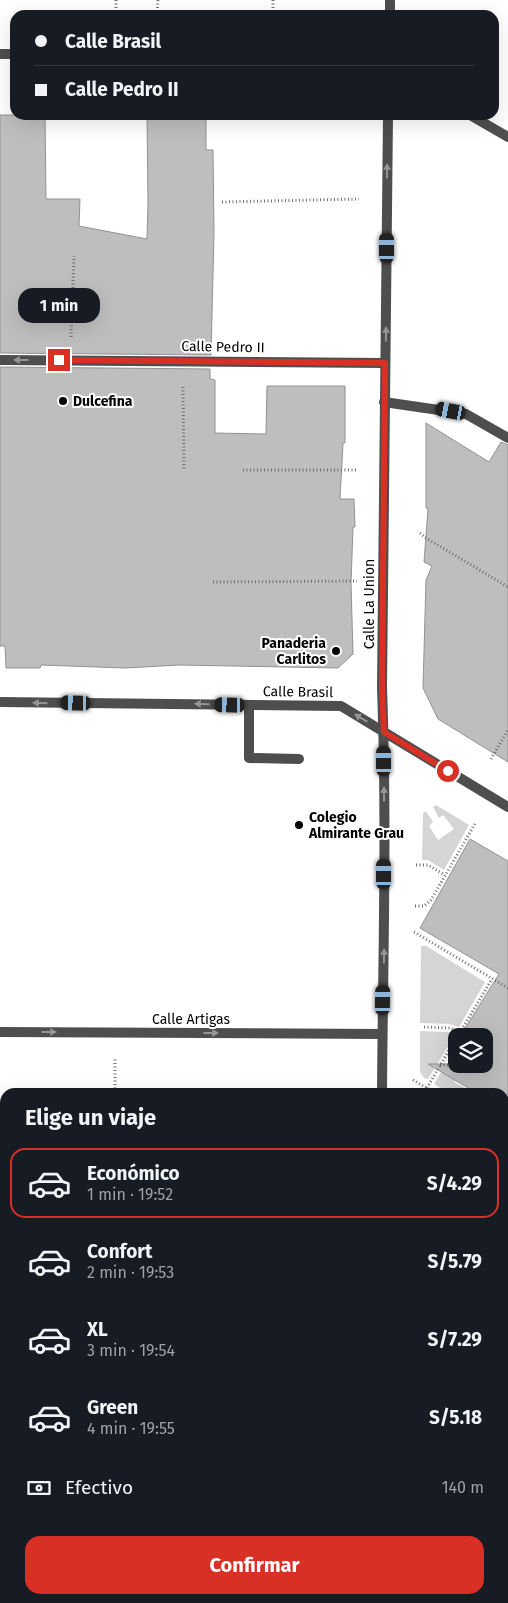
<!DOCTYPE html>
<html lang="es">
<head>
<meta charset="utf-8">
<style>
  body { margin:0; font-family:"Fira Sans",sans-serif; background:#242831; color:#f1f3f6; height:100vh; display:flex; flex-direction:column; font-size:19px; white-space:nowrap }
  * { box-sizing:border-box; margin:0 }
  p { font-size:16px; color:#9ea1a6 }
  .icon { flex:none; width:28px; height:28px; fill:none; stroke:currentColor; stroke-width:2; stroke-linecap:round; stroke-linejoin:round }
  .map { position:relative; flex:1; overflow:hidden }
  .side { position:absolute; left:0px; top:1088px; width:509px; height:516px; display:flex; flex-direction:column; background:#171b24; border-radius:15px 15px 0 0; box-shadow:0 5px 20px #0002 }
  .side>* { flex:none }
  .guide { position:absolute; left:10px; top:10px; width:489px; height:110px; border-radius:15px; box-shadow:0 5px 20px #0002; display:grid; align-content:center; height:110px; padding:0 25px; background:#171b24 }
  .fabs { position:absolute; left:448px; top:1028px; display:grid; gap:10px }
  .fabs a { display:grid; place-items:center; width:45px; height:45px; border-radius:10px; background:#171b24; box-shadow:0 5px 20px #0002; font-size:25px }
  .end { position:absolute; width:22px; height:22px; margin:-11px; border:6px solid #d93025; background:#fff; box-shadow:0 0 0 2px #fff }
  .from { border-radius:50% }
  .bubble { position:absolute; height:35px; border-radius:15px; background:#171b24; box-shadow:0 5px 20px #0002; font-size:16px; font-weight:700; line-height:35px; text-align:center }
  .car { position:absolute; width:15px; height:30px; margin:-15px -8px; border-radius:6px; box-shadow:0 0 4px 1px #0007; background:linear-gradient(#222 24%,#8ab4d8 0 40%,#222 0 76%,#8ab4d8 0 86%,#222 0) }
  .guide b { display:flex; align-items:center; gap:18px; height:48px; font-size:19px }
  .guide b+b { border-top:1px solid #363941 }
  .guide i { width:12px; height:12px; background:#f1f3f6 }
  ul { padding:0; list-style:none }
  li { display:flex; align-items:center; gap:15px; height:70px; margin:0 10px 8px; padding:0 15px; border:2px solid transparent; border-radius:15px }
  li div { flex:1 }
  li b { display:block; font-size:19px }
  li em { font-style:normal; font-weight:700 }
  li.active { border-color:#d93025 }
  li>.icon { width:45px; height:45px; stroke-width:1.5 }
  h2 { padding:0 25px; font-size:22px; line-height:60px }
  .pay { display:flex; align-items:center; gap:12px; height:55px; padding:0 25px; font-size:19px }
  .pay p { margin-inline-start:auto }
  .cta { display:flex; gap:10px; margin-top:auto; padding:10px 25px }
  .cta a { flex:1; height:58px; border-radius:15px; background:#d93025; color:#fff; font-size:20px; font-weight:700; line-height:58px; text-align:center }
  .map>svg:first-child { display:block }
  .green { fill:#d5d5d5 }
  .building { fill:#bebebe; stroke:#929292 }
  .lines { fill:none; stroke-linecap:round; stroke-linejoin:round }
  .path { stroke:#707070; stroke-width:3; stroke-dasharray:1 2.5; stroke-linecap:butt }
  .service { stroke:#4e4e4e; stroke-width:10 }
  .minor { stroke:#4e4e4e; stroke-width:10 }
  .oneway { fill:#959595 }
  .route { stroke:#d93025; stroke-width:6 }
  .poi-dot { fill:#000; stroke:#fff; stroke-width:2 }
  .labels { text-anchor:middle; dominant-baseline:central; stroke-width:4; stroke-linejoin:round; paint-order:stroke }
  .street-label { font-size:14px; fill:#000; stroke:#fff }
  .poi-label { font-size:14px; font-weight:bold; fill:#000; stroke:#fff; text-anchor:start }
</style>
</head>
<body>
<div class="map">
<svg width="508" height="1603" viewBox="0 0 508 1603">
  <rect width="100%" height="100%" fill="#fff"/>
  <path class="green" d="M436,805L469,825L444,870L428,860H422L423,813L426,811L433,822L429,826L438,840L454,829L443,815L439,818L433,807Z
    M421,946H426L485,982L459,1027L449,1024L420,1023Z
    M420,1031L449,1032L455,1035L428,1079L424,1078L420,1072Z
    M443,1069L461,1070L454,1082L473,1092H448L434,1084Z
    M504,1450L508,1452V1603H420V1599H504Z"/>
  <path class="building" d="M0,115H45L46,199H80L79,226L147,239L148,203L147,115H206V150H213L214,233L211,355L0,353Z
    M0,367L210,369V379L215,380V433L266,434L267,386H345V443H343L340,499H354L355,527H353L351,583L353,654L338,668L179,665L125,668L41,665L40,668H6L5,646H0Z
    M426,423L489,462L501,442L508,445V762L438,719L423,688L426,580L432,566L424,562L428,509L426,508Z
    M470,839L508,861V1132L504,1122V1092H475L428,1064H484V1036H467L464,1030L499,974L420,928Z"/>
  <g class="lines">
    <path class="path" d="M116,15V0
      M157,15L158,0
      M273,15V0
      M222,202L359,199
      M71,337L74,256
      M183,387L184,469
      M243,470H358
      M420,533L426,538L508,587
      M213,582L357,581
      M491,759L508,730
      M416,865H428L445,875
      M415,906H424L431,900L476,822
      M414,932L508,988
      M424,1027L451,1028L464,1036
      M458,1036L492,979
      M440,1065H461L464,1067
      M413,1080L434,1092
      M427,1088L456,1038
      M115,1092V1058
      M504,1134L508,1137
      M504,1283L508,1286
      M504,1400L508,1403
      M504,1429L508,1431"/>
    <path class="service" d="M384,402L466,414L508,438
      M249,705V758L299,759"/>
    <path class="minor" d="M390,15V0
      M0,54H15
      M470,115L508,137
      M0,360L385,363
      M0,702L341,706L508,807
      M0,1032L382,1034
      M382,1092C383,958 387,823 382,688L388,115
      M0,1363H5
      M378,1603V1599"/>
  </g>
  <defs><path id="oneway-solid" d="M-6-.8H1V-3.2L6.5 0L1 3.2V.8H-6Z" transform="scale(1.25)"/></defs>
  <g class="oneway">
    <use href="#oneway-solid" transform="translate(387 171) rotate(-89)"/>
    <use href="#oneway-solid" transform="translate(386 334) rotate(-89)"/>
    <use href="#oneway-solid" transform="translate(21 360) rotate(-180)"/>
    <use href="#oneway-solid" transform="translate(40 703) rotate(-179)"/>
    <use href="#oneway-solid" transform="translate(202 704) rotate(-179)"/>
    <use href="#oneway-solid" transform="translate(361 718) rotate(-149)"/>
    <use href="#oneway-solid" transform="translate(384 794) rotate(-90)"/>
    <use href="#oneway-solid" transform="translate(384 956) rotate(-89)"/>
    <use href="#oneway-solid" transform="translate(49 1032)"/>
    <use href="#oneway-solid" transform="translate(211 1033)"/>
  </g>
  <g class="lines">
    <path class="route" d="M59,360L385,363L382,688L384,732L448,771"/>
  </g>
  <g class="poi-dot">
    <circle cx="63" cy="401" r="5"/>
    <circle cx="336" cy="651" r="5"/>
    <circle cx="299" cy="825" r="5"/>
  </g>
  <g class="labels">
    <g class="street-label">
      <text transform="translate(223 347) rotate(1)">Calle Pedro II</text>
      <text transform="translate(369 604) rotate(-90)">Calle La Union</text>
      <text transform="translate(298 692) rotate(1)">Calle Brasil</text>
      <text x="191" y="1019">Calle Artigas</text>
    </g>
    <g class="poi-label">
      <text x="73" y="401">Dulcefina</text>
      <text x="326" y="643" text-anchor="end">Panaderia<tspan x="326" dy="16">Carlitos</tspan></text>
      <text x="309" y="817">Colegio<tspan x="309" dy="16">Almirante Grau</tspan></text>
    </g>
  </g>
</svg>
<div class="fabs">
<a><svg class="icon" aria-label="layers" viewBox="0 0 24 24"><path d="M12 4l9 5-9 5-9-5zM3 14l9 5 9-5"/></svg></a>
</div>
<i class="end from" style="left:448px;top:771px"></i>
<i class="end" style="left:59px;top:360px"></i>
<div class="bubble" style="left:18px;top:288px;width:82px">1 min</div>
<i class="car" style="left:387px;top:248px;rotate:0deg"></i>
<i class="car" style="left:451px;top:411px;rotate:281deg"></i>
<i class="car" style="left:76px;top:703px;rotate:271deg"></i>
<i class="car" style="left:230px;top:705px;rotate:271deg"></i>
<i class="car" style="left:384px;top:761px;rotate:0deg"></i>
<i class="car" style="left:384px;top:874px;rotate:0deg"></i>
<i class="car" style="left:383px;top:1000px;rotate:1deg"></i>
<div class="guide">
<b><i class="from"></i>Calle Brasil</b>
<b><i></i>Calle Pedro II</b>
</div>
<section class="side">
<h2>Elige un viaje</h2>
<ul>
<li class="active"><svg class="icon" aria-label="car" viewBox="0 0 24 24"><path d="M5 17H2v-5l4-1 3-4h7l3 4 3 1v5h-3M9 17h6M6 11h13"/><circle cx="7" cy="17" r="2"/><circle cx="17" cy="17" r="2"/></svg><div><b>Económico</b><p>1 min · 19:52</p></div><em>S/4.29</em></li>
<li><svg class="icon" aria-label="car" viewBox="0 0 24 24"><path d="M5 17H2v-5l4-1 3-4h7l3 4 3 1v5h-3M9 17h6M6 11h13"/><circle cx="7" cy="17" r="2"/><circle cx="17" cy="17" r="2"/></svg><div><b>Confort</b><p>2 min · 19:53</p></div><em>S/5.79</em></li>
<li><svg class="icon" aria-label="car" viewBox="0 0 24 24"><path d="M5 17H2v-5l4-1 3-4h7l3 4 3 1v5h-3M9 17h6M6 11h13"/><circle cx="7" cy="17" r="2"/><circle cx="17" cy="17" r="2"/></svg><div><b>XL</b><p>3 min · 19:54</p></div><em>S/7.29</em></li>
<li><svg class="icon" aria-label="car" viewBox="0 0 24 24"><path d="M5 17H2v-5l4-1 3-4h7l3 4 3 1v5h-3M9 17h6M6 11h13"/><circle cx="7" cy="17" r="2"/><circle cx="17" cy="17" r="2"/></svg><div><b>Green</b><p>4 min · 19:55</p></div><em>S/5.18</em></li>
</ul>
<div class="pay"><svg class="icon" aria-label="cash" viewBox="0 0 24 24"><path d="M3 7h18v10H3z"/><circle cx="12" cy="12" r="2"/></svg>Efectivo<p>140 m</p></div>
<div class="cta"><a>Confirmar</a></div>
</section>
</div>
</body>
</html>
